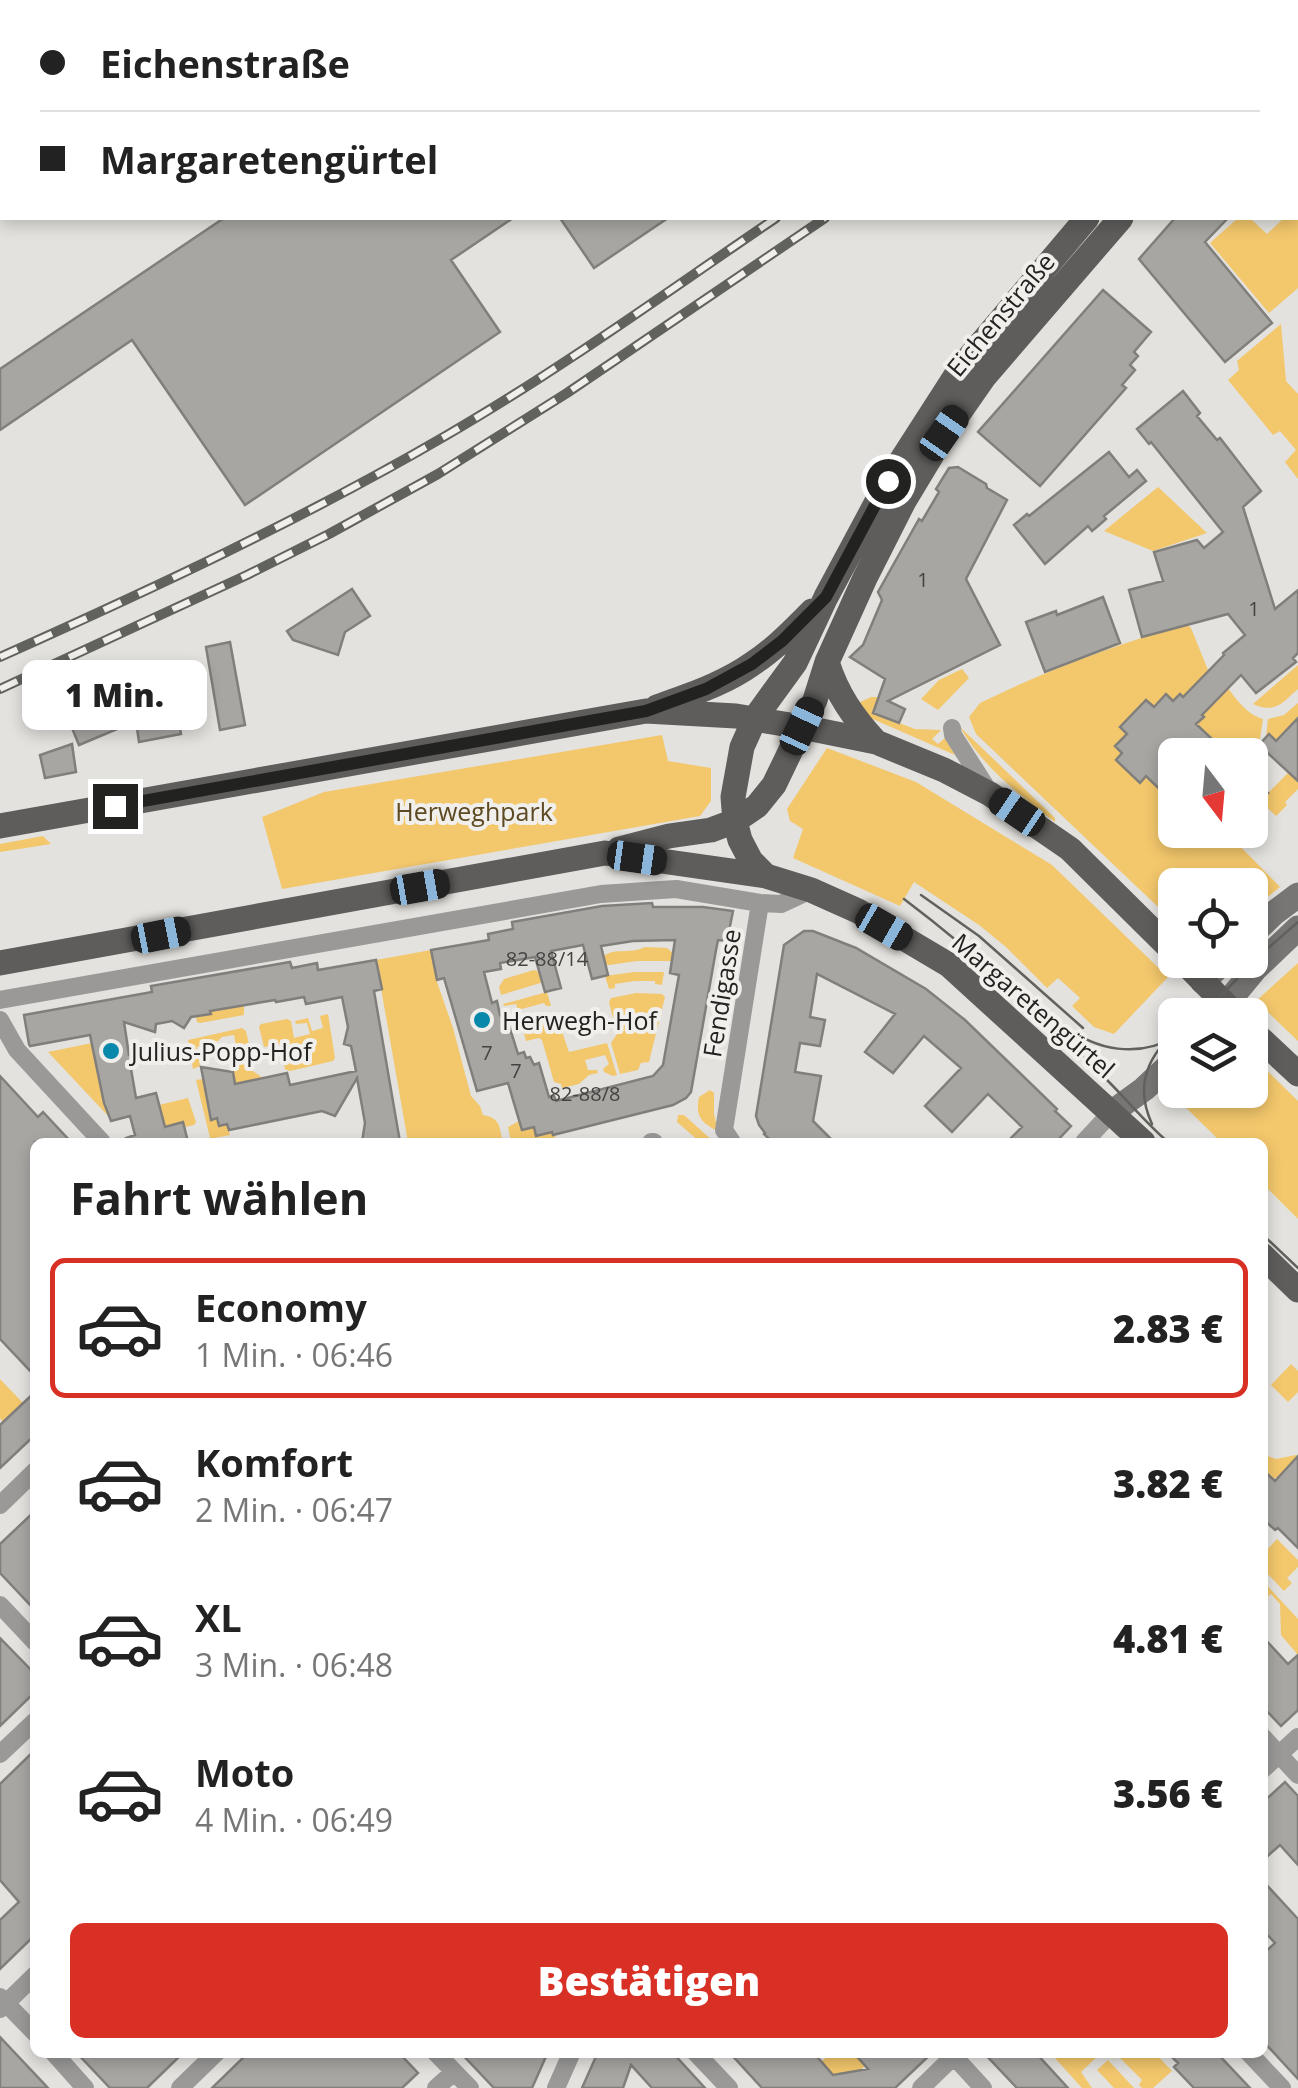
<!DOCTYPE html>
<html lang="de">
<head>
<meta charset="utf-8">
<style>
  body { margin:0; font-family:"Open Sans",sans-serif; background:#f2f2f2; color:#222; height:100vh; display:flex; flex-direction:column; font-size:38px; white-space:nowrap }
  * { box-sizing:border-box; margin:0 }
  p { font-size:32px; color:#767676 }
  .icon { flex:none; width:55px; height:55px; fill:none; stroke:currentColor; stroke-width:2; stroke-linecap:round; stroke-linejoin:round }
  .map { position:relative; flex:1; overflow:hidden }
  .drawer { position:absolute; left:30px; top:1138px; width:1238px; height:920px; display:flex; flex-direction:column; background:#fff; border-radius:15px; box-shadow:0 5px 15px #0003 }
  .drawer>* { flex:none }
  .top-card { position:absolute; left:0px; top:0px; width:1300px; height:220px; box-shadow:0 5px 15px #0003; display:grid; align-content:center; height:220px; padding:0 40px; background:#fff }
  .needle { width:65px; rotate:164deg }
  .controls { position:absolute; left:1158px; top:738px; display:grid; gap:20px }
  .controls a { display:grid; place-items:center; width:110px; height:110px; border-radius:15px; background:#fff; box-shadow:0 5px 15px #0003; font-size:50px }
  .end { position:absolute; width:45px; height:45px; margin:-22px; border:12px solid #222220; background:#fff; box-shadow:0 0 0 5px #fff }
  .from { border-radius:50% }
  .bubble { position:absolute; height:70px; border-radius:15px; background:#fff; box-shadow:0 5px 15px #0003; font-size:32px; font-weight:800; line-height:70px; text-align:center }
  .car { position:absolute; width:30px; height:60px; margin:-30px -15px; border-radius:12px; box-shadow:0 0 8px 2px #0007; background:linear-gradient(#222 24%,#8ab4d8 0 40%,#222 0 76%,#8ab4d8 0 86%,#222 0) }
  .top-card b { display:flex; align-items:center; gap:35px; height:95px; font-size:38px }
  .top-card b+b { border-top:2px solid #e0e0e0 }
  .top-card i { width:25px; height:25px; background:#222 }
  ul { padding:0; list-style:none }
  li { display:flex; align-items:center; gap:30px; height:140px; margin:0 20px 15px; padding:0 20px; border:5px solid transparent; border-radius:15px }
  li div { flex:1 }
  li b { display:block; font-size:38px }
  li em { font-style:normal; font-weight:800 }
  li.active { border-color:#d93025 }
  li>.icon { width:90px; height:90px; stroke-width:1.5 }
  h2 { padding:0 40px; font-size:45px; line-height:120px }
  .primary-button { display:flex; gap:20px; margin-top:auto; padding:20px 40px }
  .primary-button a { flex:1; height:115px; border-radius:15px; background:#d93025; color:#fff; font-size:40px; font-weight:800; line-height:115px; text-align:center }
  .map>svg:first-child { display:block }
  .green { fill:#f3c76c }
  .building { fill:#a8a6a3; stroke:#817f7c; stroke-width:2.5; fill-rule:evenodd }
  .lines { fill:none; stroke-linecap:round; stroke-linejoin:round }
  .street { stroke:#9a9998; stroke-width:18 }
  .secondary { stroke:#777674; stroke-width:25 }
  .primary { stroke:#5e5d5b; stroke-width:25 }
  .tram { stroke:#61615e; stroke-width:2.5 }
  .rail-casing { stroke:#61615e; stroke-width:10 }
  .rail { stroke:#f1efec; stroke-width:6; stroke-dasharray:19; stroke-linecap:butt }
  .route { stroke:#222220; stroke-width:12 }
  .poi-dot { fill:#0889ab; stroke:#f1efec; stroke-width:4 }
  .labels { text-anchor:middle; dominant-baseline:central; stroke-width:8; stroke-linejoin:round; paint-order:stroke }
  .number-label { font-size:20px; fill:#444341 }
  .street-label { font-size:25px; fill:#222220; stroke:#f1efec }
  .park-label { font-size:25px; fill:#5d4a22; stroke:#f1efec }
  .poi-label { font-size:25px; fill:#222220; stroke:#f1efec; text-anchor:start }
</style>
</head>
<body>
<div class="map">
<svg width="1298" height="2088" viewBox="0 0 1298 2088">
  <rect width="100%" height="100%" fill="#e3e2de"/>
  <path class="green" d="M1298,202V288L1269,313L1210,243L1238,218H1250L1267,234L1284,218H1298Z
    M1281,324L1286,381L1298,394V479L1285,462L1296,450L1280,431L1273,435L1228,380L1239,370L1237,361Z
    M1158,487L1207,533L1153,551L1104,531Z
    M1186,624L1191,628L1208,670L1213,666C1226,684 1241,713 1263,719L1259,745L1266,751L1250,768V755H1229L1197,724L1203,717L1201,715L1226,689L1208,671L1183,696L1179,694L1116,760L1139,782L1146,776L1175,804V830H1220L1231,840L1233,839L1280,887L1250,911V885H1175V923L976,734L969,717L980,703C1047,670 1115,645 1186,624Z
    M1298,665V689C1282,703 1275,714 1253,704Z
    M962,669L969,678L938,710L921,699L939,680Z
    M871,697H878L873,713L915,729L941,730L932,739L938,744L945,738L955,755L866,716L856,704Z
    M1298,703V732L1276,741L1270,735L1266,737L1268,719L1284,715Z
    M960,727L1055,818V822C1018,794 983,767 960,727Z
    M662,735L668,761L711,768V801L700,816L282,889L262,817L324,792Z
    M827,748L916,782L1052,865L1168,977L1114,1034L1094,1027L1072,1006L1080,998L1058,978L1047,988L1006,947L979,925L914,882L900,906L793,858L803,829L790,821L787,809Z
    M1289,772L1298,781V789L1285,802L1287,805L1276,816L1260,801Z
    M43,836L51,844L0,852V844Z
    M645,947L667,948L674,954L675,961H637L602,966L601,959C611,946 630,955 645,947Z
    M431,950L436,979L453,1028L471,1096L480,1106L483,1115C501,1118 499,1127 503,1142H408L376,960Z
    M1298,963V1041L1256,1001Z
    M534,970L542,973L547,981L501,995L499,987L504,979Z
    M634,972H664L662,985L655,984V981H635L615,984V988L609,989L605,976Z
    M547,992L551,1006H546L544,1003L518,1010L516,1004L504,1006L503,1004Z
    M636,993L662,994L665,997L649,1062L641,1063L638,1070L620,1074L611,1043L617,1034L609,1002L611,998Z
    M244,1005V1015L200,1023L197,1022L196,1017L210,1014V1011Z
    M328,1014L335,1058L333,1061L290,1071L285,1069L280,1044L264,1047L259,1027L261,1024L287,1019L291,1021L294,1038L310,1034L307,1023L296,1024L295,1021L308,1018L312,1031L323,1028L320,1016Z
    M551,1014L557,1017L569,1052L607,1043L617,1075L613,1076L604,1072L603,1069L609,1064L605,1055L585,1060L588,1070H597L598,1073L589,1075L579,1084L562,1088L561,1084L554,1082L542,1040L539,1038L526,1041L521,1022Z
    M242,1028L246,1031L250,1049L229,1054L227,1049L236,1046L234,1035L222,1037L218,1041L197,1047L200,1066L193,1069L188,1040Z
    M92,1043L111,1119L48,1052Z
    M1250,1054L1298,1101V1219L1263,1184L1262,1142H1221L1171,1093L1175,1089L1250,1090Z
    M230,1058H234L263,1078L239,1083L238,1096Z
    M203,1079L211,1119L217,1118L219,1126L227,1124L230,1135L214,1138V1142H211L196,1080Z
    M710,1090L714,1093V1114L718,1131C701,1123 695,1116 699,1097Z
    M188,1098L196,1122L194,1125L185,1127L183,1122L165,1127L159,1105Z
    M678,1115H684L714,1142H700L677,1122Z
    M519,1121L534,1127L536,1136L552,1132L556,1137L543,1142H511L508,1127Z
    M1291,1364L1298,1371V1392L1288,1402L1271,1385Z
    M0,1379L23,1403L3,1422L0,1418Z
    M1262,1454L1276,1459L1296,1455L1298,1456L1277,1478H1272L1263,1469Z
    M1277,1539L1298,1560V1567L1287,1578L1292,1583L1284,1591L1263,1569V1554Z
    M1262,1580L1298,1619V1655L1281,1635L1280,1604L1271,1594L1263,1601Z
    M831,2053H853L865,2066L858,2072L855,2070L851,2074L844,2073L836,2079L821,2062Z
    M1059,2053H1101L1081,2072L1092,2088H1082L1054,2057Z
    M1108,2053H1155L1172,2071L1153,2088H1142L1139,2085L1142,2080L1118,2056L1114,2059Z
    M1108,2060L1134,2088H1114L1097,2070Z"/>
  <path class="building" d="M224,218H513L451,260L500,332L245,505L132,340L0,430V369Z
    M560,218H668L594,268Z
    M1175,218H1228L1205,242L1272,323L1225,362L1139,259Z
    M1103,290L1151,332L1134,352L1138,356L1130,365L1135,370L1122,385L1126,388L1040,486L978,432Z
    M1183,391L1200,413L1197,416L1217,440L1220,438L1261,491L1243,507L1275,609L1298,590V653L1293,658L1296,662L1256,693L1241,675L1202,715L1204,717L1196,724L1229,755H1175V804L1146,776L1140,783L1116,760L1122,753L1115,746L1127,734L1120,727L1146,700L1154,707L1166,694L1173,701L1180,694L1183,697L1224,655L1223,653L1245,635L1228,614L1142,637L1129,590L1163,581L1154,552L1197,540L1204,548L1223,532L1151,442L1149,444L1137,429Z
    M1109,452L1129,477L1137,470L1146,481L1104,516L1106,519L1098,526L1092,531L1088,526L1045,564L1014,525L1027,514L1029,516Z
    M958,467L986,484L987,488L1007,500L966,579L1000,645L888,701L905,709L899,723L873,713L885,679L850,657L863,645L882,600L878,592L919,519L922,521L939,492L936,489L949,468Z
    M352,589L370,616L345,632L338,655L293,640L287,631Z
    M1103,597L1120,643L1045,672L1026,622L1056,611L1057,615Z
    M230,642L245,725L220,730L206,647Z
    M173,686L181,734L139,742L136,721L79,745L72,728L132,703L131,693Z
    M1298,718V781L1259,745L1269,734L1276,741Z
    M72,744L76,772L45,778L40,755Z
    M1250,775L1268,793L1250,810Z
    M652,903L653,907H703L733,911L727,941L718,940L716,950L691,1092L686,1098L673,1105L553,1135L552,1132L536,1136L534,1127L522,1130L508,1083L477,1091L444,978L437,980L431,950L489,940L488,934L513,929L512,922L602,906ZM675,940L670,973L679,975L663,1065L653,1076L556,1101L554,1096L549,1097L539,1063L534,1065L530,1057L526,1058L524,1052L518,1054L505,1013L500,1015L497,1001L492,1003L484,972L501,969L500,963L535,957L545,992L561,988L551,951L583,945L592,979L608,975L601,946L633,941Z
    M804,931H813L856,948L926,989L965,1020L1057,1109L1055,1111L1071,1126L1056,1142H1007L1022,1127L988,1094L952,1132L925,1106L961,1068L924,1036L893,1073L865,1052L895,1014L817,974L810,1017L825,1020L820,1046L800,1043L795,1072L821,1076L813,1121L834,1142H772L764,1134L765,1133L759,1125L756,1116L784,945Z
    M376,960L382,989L374,991L400,1142H362L365,1123L357,1078L335,1116L322,1111L229,1130L227,1124L219,1126L217,1118L211,1120L201,1067L233,1072L235,1084L287,1073L290,1085L356,1071L351,1046L344,1044L348,1027L342,997L306,1004L304,997L276,1002L275,1000L210,1011L211,1014L191,1017L184,1028L172,1021L156,1024L155,1032L124,1022L129,1055L133,1056L131,1069L136,1098L156,1093L165,1127L183,1122L188,1142H127L126,1138L135,1135L130,1116L111,1121L104,1103L90,1035L30,1046L29,1044L24,1015L152,992L151,986L290,962L292,968L317,963L318,970Z
    M0,1076L38,1117L43,1112L71,1142H35V1376L0,1339Z
    M35,1392V1435L0,1468V1425Z
    M1298,1456V1548L1278,1528L1275,1530L1262,1518V1469L1275,1481Z
    M35,1511V1610L0,1573V1544Z
    M1262,1636L1288,1664L1298,1655V1710L1281,1726L1262,1706Z
    M0,1638L35,1674V1692L0,1726Z
    M35,1750V1935L0,1969V1920L19,1902L0,1880V1784Z
    M1285,1782L1298,1796V1865L1280,1845L1262,1861V1803Z
    M1262,1880L1298,1919V2079L1262,2040V1955L1275,1943L1262,1929Z
    M0,2037L48,2088H0Z
    M76,2052H184L147,2088H110Z
    M249,2052H398L418,2073L402,2088H212Z
    M460,2052H548L532,2088H494Z
    M598,2052H672L705,2088H652L631,2065L623,2088H582Z
    M729,2052H813L833,2075L868,2069L853,2052H933L895,2088H762Z
    M983,2052H1035L1068,2088H1017Z
    M1167,2052H1216L1250,2088H1194L1174,2067L1178,2063Z"/>
  <g class="lines">
    <path class="street" d="M952,728L953,735L990,793
      M0,1000L601,894L676,889L760,903L781,904L811,890
      M0,1020L17,1050L102,1142
      M651,1142H654
      M732,1142L724,1130L760,903
      M1084,1142L1111,1113
      M0,1505L35,1471
      M0,1605L35,1642
      M1262,1736L1298,1775
      M0,1754L35,1721
      M1262,1770L1298,1737
      M0,1997L35,2033
      M0,2009L35,1975
      M53,2052L85,2088
      M435,2052L470,2088
      M695,2052L729,2088
      M950,2052L983,2088
      M1248,2052L1282,2088
      M180,2088L217,2052
      M436,2088L454,2072
      M556,2088L572,2052
      M921,2088L958,2052"/>
    <path class="secondary" d="M1250,936L1274,913L1298,895
      M1203,982L1225,960
      M1217,1015L1255,969L1298,928
      M1111,1113L1144,1089L1175,1060"/>
    <path class="primary" d="M1279,2L1281,0
      M1298,14V13
      M827,662C837,694 853,717 876,742
      M657,707C689,695 724,684 752,664C775,649 793,630 812,611
      M0,826L646,711L736,716L802,727L876,742L944,770L990,794L1070,849L1175,953
      M619,849L669,836L711,830L735,821L757,806L774,785L815,700L827,662L865,578L904,501L945,433L984,377L1121,218
      M766,876L751,861L740,840L735,821L733,797L742,747L755,718L795,663L826,597L888,481L962,366L1087,218
      M1182,960L1236,1015
      M0,963L605,853L766,876L811,890L858,911L949,965L1143,1142
      M1250,1029L1298,1074
      M1262,1255L1298,1290"/>
    <path class="tram" d="M921,895L979,936L1083,1028
      M904,899C977,954 1044,1016 1108,1081C1128,1101 1146,1123 1168,1142
      M1202,1015L1260,955L1298,922
      M1064,1025C1096,1051 1138,1058 1175,1037
      M1152,1124C1138,1094 1143,1066 1165,1042
      M1262,1234L1298,1268"/>
    <defs>
      <path id="rail" d="M1042,2L1045,0
        M1067,2L1070,0
        M1085,2L1087,0
        M0,657C152,589 303,519 447,435C561,369 668,291 776,218
        M0,689L247,575L329,534L438,474L567,393L825,218"/>
    </defs>
    <use href="#rail" class="rail-casing"/>
    <use href="#rail" class="rail"/>
  </g>
  <g class="lines">
    <path class="route" d="M115,806L646,711L706,689L752,664L782,641L826,597L888,481"/>
  </g>
  <g class="poi-dot">
    <circle cx="482" cy="1020" r="10"/>
    <circle cx="111" cy="1051" r="10"/>
  </g>
  <g class="labels">
    <g class="number-label">
      <text x="923" y="579">1</text>
      <text x="1254" y="608">1</text>
      <text x="547" y="958">82-88/14</text>
      <text x="487" y="1052">7</text>
      <text x="516" y="1070">7</text>
      <text x="585" y="1093">82-88/8</text>
    </g>
    <g class="street-label">
      <text transform="translate(1000 314) rotate(-50)">Eichenstraße</text>
      <text transform="translate(721 993) rotate(-81)">Fendigasse</text>
      <text transform="translate(1034 1005) rotate(41)">Margaretengürtel</text>
    </g>
    <g class="park-label">
      <text x="474" y="811">Herweghpark</text>
    </g>
    <g class="poi-label">
      <text x="502" y="1020">Herwegh-Hof</text>
      <text x="131" y="1051">Julius-Popp-Hof</text>
    </g>
  </g>
</svg>
<div class="controls">
<a><svg class="needle" viewBox="-14 -14 28 28"><path d="M0-13l5 13h-10z" fill="#e53935"/><path d="M0 13l5-13h-10z" fill="#767676"/></svg></a>
<a><svg class="icon" aria-label="locate" viewBox="0 0 24 24"><circle cx="12" cy="12" r="6"/><path d="M12 2v4M12 18v4M2 12h4M18 12h4"/></svg></a>
<a><svg class="icon" aria-label="layers" viewBox="0 0 24 24"><path d="M12 4l9 5-9 5-9-5zM3 14l9 5 9-5"/></svg></a>
</div>
<i class="end from" style="left:888px;top:481px"></i>
<i class="end" style="left:115px;top:806px"></i>
<div class="bubble" style="left:22px;top:660px;width:185px">1 Min.</div>
<i class="car" style="left:944px;top:433px;rotate:35deg"></i>
<i class="car" style="left:802px;top:726px;rotate:25deg"></i>
<i class="car" style="left:1017px;top:812px;rotate:304deg"></i>
<i class="car" style="left:637px;top:858px;rotate:98deg"></i>
<i class="car" style="left:420px;top:887px;rotate:80deg"></i>
<i class="car" style="left:884px;top:927px;rotate:120deg"></i>
<i class="car" style="left:161px;top:935px;rotate:79deg"></i>
<div class="top-card">
<b><i class="from"></i>Eichenstraße</b>
<b><i></i>Margaretengürtel</b>
</div>
<section class="drawer">
<h2>Fahrt wählen</h2>
<ul>
<li class="active"><svg class="icon" aria-label="car" viewBox="0 0 24 24"><path d="M5 17H2v-5l4-1 3-4h7l3 4 3 1v5h-3M9 17h6M6 11h13"/><circle cx="7" cy="17" r="2"/><circle cx="17" cy="17" r="2"/></svg><div><b>Economy</b><p>1 Min. · 06:46</p></div><em>2.83 €</em></li>
<li><svg class="icon" aria-label="car" viewBox="0 0 24 24"><path d="M5 17H2v-5l4-1 3-4h7l3 4 3 1v5h-3M9 17h6M6 11h13"/><circle cx="7" cy="17" r="2"/><circle cx="17" cy="17" r="2"/></svg><div><b>Komfort</b><p>2 Min. · 06:47</p></div><em>3.82 €</em></li>
<li><svg class="icon" aria-label="car" viewBox="0 0 24 24"><path d="M5 17H2v-5l4-1 3-4h7l3 4 3 1v5h-3M9 17h6M6 11h13"/><circle cx="7" cy="17" r="2"/><circle cx="17" cy="17" r="2"/></svg><div><b>XL</b><p>3 Min. · 06:48</p></div><em>4.81 €</em></li>
<li><svg class="icon" aria-label="car" viewBox="0 0 24 24"><path d="M5 17H2v-5l4-1 3-4h7l3 4 3 1v5h-3M9 17h6M6 11h13"/><circle cx="7" cy="17" r="2"/><circle cx="17" cy="17" r="2"/></svg><div><b>Moto</b><p>4 Min. · 06:49</p></div><em>3.56 €</em></li>
</ul>
<div class="primary-button"><a>Bestätigen</a></div>
</section>
</div>
</body>
</html>
